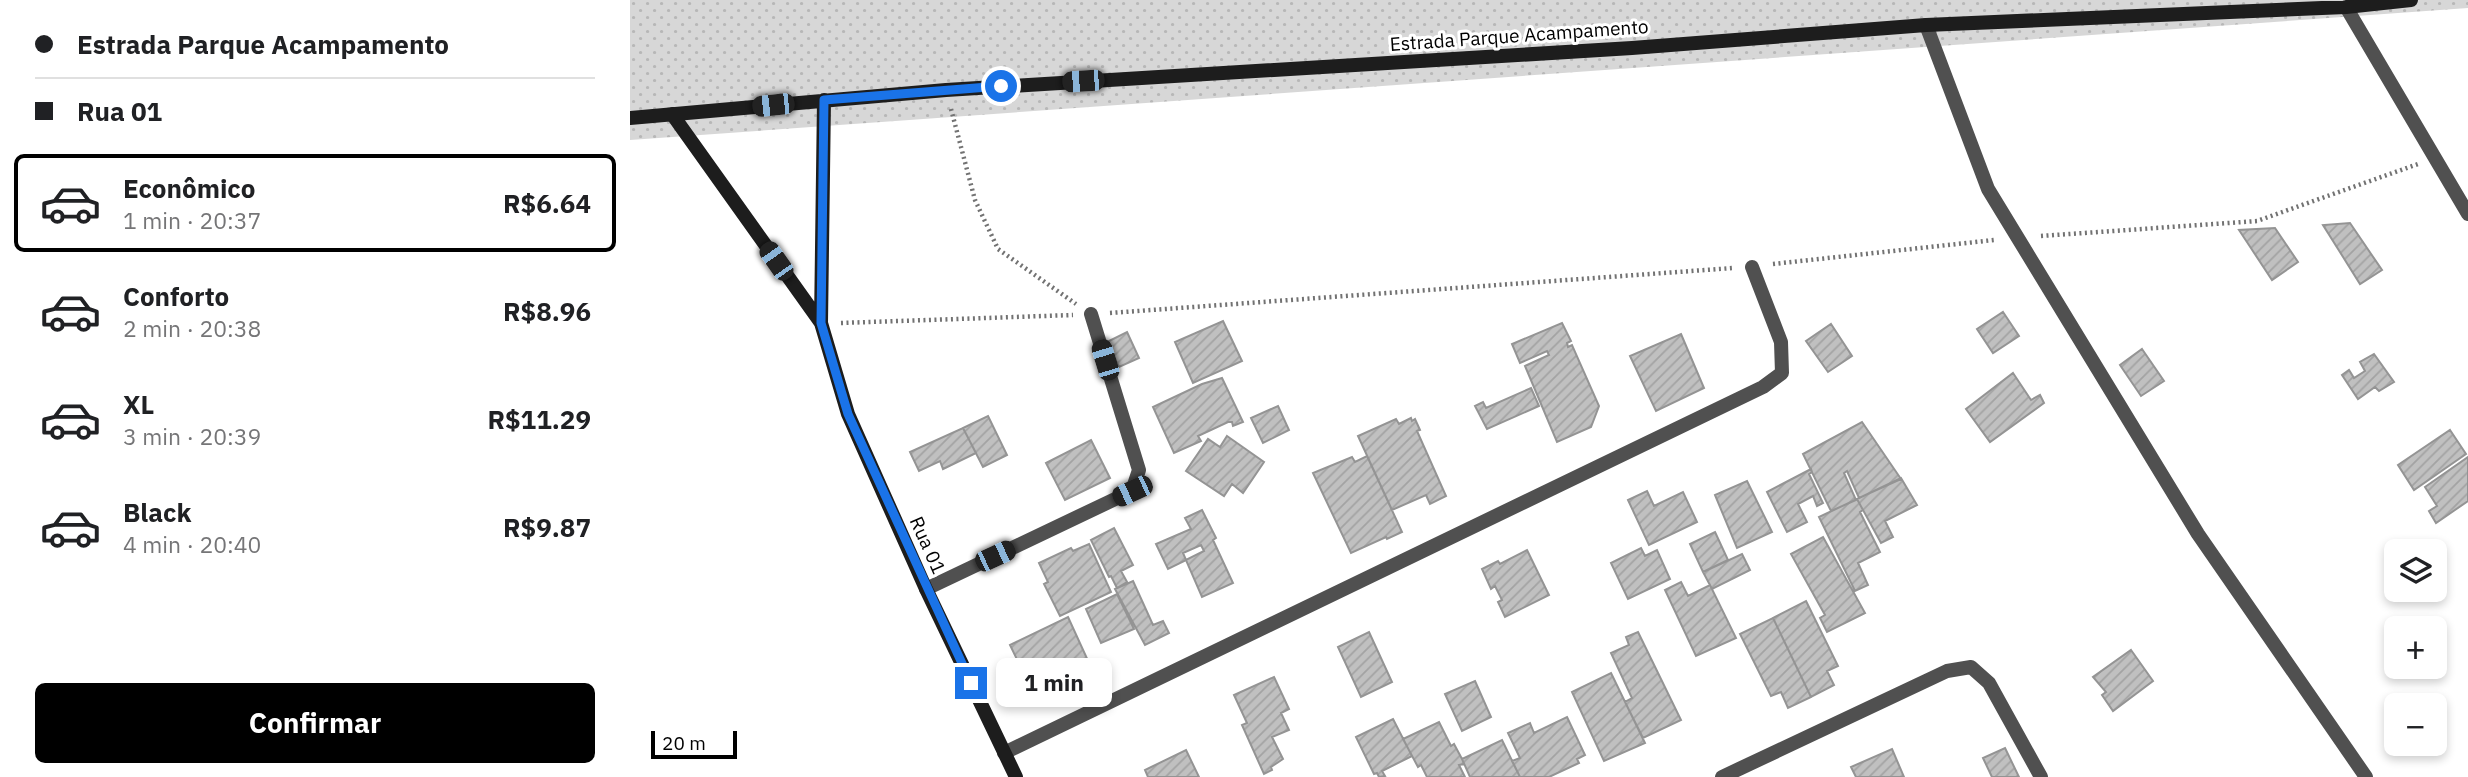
<!DOCTYPE html>
<html lang="pt">
<head>
<meta charset="utf-8">
<style>
  body { margin:0; font-family:"IBM Plex Sans",sans-serif; background:#f6f6f6; color:#202124; height:100vh; display:flex; flex-direction:column; font-size:26px; white-space:nowrap }
  * { box-sizing:border-box; margin:0 }
  p { font-size:23px; color:#757577 }
  .icon { flex:none; width:38px; height:38px; fill:none; stroke:currentColor; stroke-width:2; stroke-linecap:round; stroke-linejoin:round }
  .map { position:relative; flex:1; overflow:hidden }
  .panel { display:flex; flex-direction:column; background:#fff; width:630px }
  .panel>* { flex:none }
  .banner { display:grid; align-content:center; height:154px; padding:0 35px; background:#fff }
  .fabs { position:absolute; left:1754px; top:539px; display:grid; gap:14px }
  .fabs a { display:grid; place-items:center; width:63px; height:63px; border-radius:10px; background:#fff; box-shadow:0 4px 10px #0003; font-size:35px }
  .scale { position:absolute; left:21px; bottom:18px; width:86px; box-sizing:border-box; padding-left:7px; border:4px solid #000; border-top:0; font-size:19px; line-height:24px; white-space:nowrap; color:#000; -webkit-text-stroke:5px #fff; paint-order:stroke }
  .end { position:absolute; width:32px; height:32px; margin:-16px; border:9px solid #1a73e8; background:#fff; box-shadow:0 0 0 4px #fff }
  .from { border-radius:50% }
  .bubble { position:absolute; height:49px; border-radius:10px; background:#fff; box-shadow:0 4px 10px #0003; font-size:23px; font-weight:800; line-height:49px; text-align:center }
  .car { position:absolute; width:21px; height:42px; margin:-21px -10px; border-radius:9px; box-shadow:0 0 5px 2px #0007; background:linear-gradient(#222 24%,#8ab4d8 0 40%,#222 0 76%,#8ab4d8 0 86%,#222 0) }
  .banner b { display:flex; align-items:center; gap:24px; height:66px; font-size:26px }
  .banner b+b { border-top:2px solid #e0e0e0 }
  .banner i { width:18px; height:18px; background:#202124 }
  ul { padding:0; list-style:none }
  li { display:flex; align-items:center; gap:21px; height:98px; margin:0 14px 10px; padding:0 21px; border:4px solid transparent; border-radius:10px }
  li div { flex:1 }
  li b { display:block; font-size:26px }
  li em { font-style:normal; font-weight:800 }
  li.on { border-color:#000 }
  li>.icon { width:63px; height:63px; stroke-width:1.5 }
  .cta { display:flex; gap:14px; margin-top:auto; padding:14px 35px }
  .cta a { flex:1; height:80px; border-radius:10px; background:#000; color:#fff; font-size:28px; font-weight:800; line-height:80px; text-align:center }
  main { display:flex; flex:1; min-height:0 }
  .map>svg:first-child { display:block }
  .park { fill:url(#park-dots) }
  .building { fill:url(#building-hatch); stroke:#949494; stroke-width:2; fill-rule:evenodd }
  .lines { fill:none; stroke-linecap:round; stroke-linejoin:round }
  .path { stroke:#727272; stroke-width:4.5; stroke-dasharray:2 3.5; stroke-linecap:butt }
  .street { stroke:#505050; stroke-width:14 }
  .secondary { stroke:#1d1d1d; stroke-width:14 }
  .route { stroke:#1a73e8; stroke-width:9 }
  .labels { text-anchor:middle; dominant-baseline:central; stroke-width:6; stroke-linejoin:round; paint-order:stroke }
  .street-label { font-size:19px; fill:#000; stroke:#fff }
</style>
</head>
<body>
<main>
<section class="panel">
<div class="banner">
<b><i class="from"></i>Estrada Parque Acampamento</b>
<b><i></i>Rua 01</b>
</div>
<ul>
<li class="on"><svg class="icon" aria-label="car" viewBox="0 0 24 24"><path d="M5 17H2v-5l4-1 3-4h7l3 4 3 1v5h-3M9 17h6M6 11h13"/><circle cx="7" cy="17" r="2"/><circle cx="17" cy="17" r="2"/></svg><div><b>Econômico</b><p>1 min · 20:37</p></div><em>R$6.64</em></li>
<li><svg class="icon" aria-label="car" viewBox="0 0 24 24"><path d="M5 17H2v-5l4-1 3-4h7l3 4 3 1v5h-3M9 17h6M6 11h13"/><circle cx="7" cy="17" r="2"/><circle cx="17" cy="17" r="2"/></svg><div><b>Conforto</b><p>2 min · 20:38</p></div><em>R$8.96</em></li>
<li><svg class="icon" aria-label="car" viewBox="0 0 24 24"><path d="M5 17H2v-5l4-1 3-4h7l3 4 3 1v5h-3M9 17h6M6 11h13"/><circle cx="7" cy="17" r="2"/><circle cx="17" cy="17" r="2"/></svg><div><b>XL</b><p>3 min · 20:39</p></div><em>R$11.29</em></li>
<li><svg class="icon" aria-label="car" viewBox="0 0 24 24"><path d="M5 17H2v-5l4-1 3-4h7l3 4 3 1v5h-3M9 17h6M6 11h13"/><circle cx="7" cy="17" r="2"/><circle cx="17" cy="17" r="2"/></svg><div><b>Black</b><p>4 min · 20:40</p></div><em>R$9.87</em></li>
</ul>
<div class="cta"><a>Confirmar</a></div>
</section>
<div class="map">
<svg width="1838" height="777" viewBox="0 0 1838 777">
  <defs>
    <pattern id="park-dots" width="8" height="8" patternUnits="userSpaceOnUse" patternTransform="scale(1.75)"><rect width="8" height="8" fill="#d7d7d7"/><path d="M2 2h.1M6 6h.1" fill="none" stroke="#b7b7b7" stroke-width="1.8" stroke-linecap="round"/></pattern>
    <pattern id="building-hatch" width="6" height="6" patternUnits="userSpaceOnUse" patternTransform="scale(1.75)"><rect width="6" height="6" fill="#c0c0c0"/><path d="M-1 1l2-2M0 6l6-6M5 7l2-2" fill="none" stroke="#a3a3a3"/></pattern>
  </defs>
  <rect width="100%" height="100%" fill="#fff"/>
  <path class="park" d="M0,0H1838V8L0,140Z"/>
  <path class="building" d="M1720,223L1752,270L1730,284L1693,225Z
    M1645,228L1668,262L1642,280L1609,230Z
    M1373,312L1389,336L1363,353L1347,329Z
    M593,321L612,361L563,383L545,342Z
    M932,323L941,341L937,343L938,347L942,345L969,406L961,427L927,442L895,366L919,355L917,351L890,363L882,344Z
    M1201,324L1222,356L1198,372L1176,341Z
    M497,332L509,358L489,367L477,342Z
    M1051,334L1074,388L1026,411L1000,356Z
    M1512,349L1534,381L1511,396L1490,365Z
    M1744,354L1764,382L1749,391L1745,387L1728,399L1712,375L1719,370L1724,378L1735,371L1730,362Z
    M1383,373L1401,400L1410,395L1414,403L1360,442L1336,409Z
    M592,378L613,422L603,426L602,422H598L568,436L571,441L544,453L523,407L572,384Z
    M901,388L909,406L857,429L845,406L853,402L856,408Z
    M648,406L659,430L633,443L621,418Z
    M358,416L377,455L353,467L333,428Z
    M781,418L782,421L785,419L790,430L787,431L816,496L800,504L796,495L762,510L728,436L766,419L769,424Z
    M1232,422L1271,479L1229,498L1217,471L1214,473L1226,500L1201,511L1173,454Z
    M333,428L346,453L313,469L310,461L289,471L280,452Z
    M1820,430L1836,454L1784,490L1768,465Z
    M597,436L634,462L613,493L602,484L594,496L556,471L578,439L590,447Z
    M461,440L480,478L435,500L416,463Z
    M737,456L772,532L757,539L756,537L721,553L683,473L722,457L725,462Z
    M1838,457V501L1806,523L1799,511L1807,506L1795,487Z
    M1181,469L1182,472L1179,474L1193,503L1187,506L1183,496L1168,504L1177,522L1157,532L1137,492Z
    M1271,478L1287,505L1255,521L1263,537L1251,543L1227,499Z
    M1117,481L1142,532L1107,548L1085,495Z
    M1017,491L1024,506L1053,492L1067,522L1019,545L998,500Z
    M1227,499L1233,510L1230,512L1250,552L1228,563L1238,585L1225,591L1189,517Z
    M572,510L586,538L583,540L603,583L572,597L556,560L538,569L526,544L561,529L555,518ZM571,545L574,551L556,560L553,553Z
    M484,528L503,565L491,571L497,582L487,588L481,576L479,577L461,540Z
    M1085,532L1098,560L1073,572L1060,544Z
    M1193,537L1235,613L1197,632L1190,618L1195,615L1161,554Z
    M459,544L481,592L430,616L414,584L418,582L409,563L441,548L443,551Z
    M1011,548L1015,556L1027,550L1040,579L998,599L981,563Z
    M897,550L919,595L875,617L868,602L872,600L865,586L861,589L852,569L868,561L870,564Z
    M1112,554L1120,570L1082,589L1073,572Z
    M503,581L523,625L533,621L539,633L515,645L485,589Z
    M1051,582L1058,596L1080,585L1106,638L1066,656L1035,590Z
    M487,594L504,629L471,643L456,609Z
    M1176,601L1208,666L1197,671L1204,685L1181,697L1143,618Z
    M438,617L465,676L408,703L380,645Z
    M1143,618L1181,697L1158,708L1151,692L1141,696L1110,634Z
    M739,632L762,682L731,697L708,647Z
    M1008,632L1051,720L1013,738L995,702L1002,698L981,653L999,645L996,637Z
    M1501,650L1523,681L1483,711L1472,695L1476,692L1463,677Z
    M981,673L1015,743L974,761L942,692Z
    M644,677L659,709L651,713L659,730L642,737L653,759L641,767L642,770L634,774L612,725L617,723L604,695Z
    M845,681L861,717L832,731L815,694Z
    M937,717L955,755L947,759L949,763L919,777H890L882,761L890,758L878,733L900,723L904,733Z
    M763,719L782,756L752,771L755,776L749,777L747,773L744,774L726,737Z
    M809,722L821,746L824,744L832,759L834,764L829,765L835,777H797L791,765L788,767L773,739Z
    M872,740L890,777H840L832,759Z
    M1375,748L1389,777H1362L1353,758Z
    M1262,749L1274,777H1226L1221,767Z
    M556,750L569,777H518L515,770Z"/>
  <g class="lines">
    <path class="path" d="M321,109L345,200L368,249L446,304
      M1411,236L1627,221L1788,164
      M1143,264L1364,240
      M480,313L1103,268
      M211,323L443,315"/>
    <path class="street" d="M1716,7L1838,214
      M1296,25L1358,189L1568,534L1736,777
      M296,589L502,491L509,470L461,314
      M374,753L1133,387L1152,373L1151,342L1122,267
      M1092,777L1317,671L1341,667L1359,683L1411,777"/>
    <path class="secondary" d="M194,100L191,323L218,414L296,589L386,777
      M42,114L191,323
      M0,118L316,90L1002,48L1296,25L1716,7L1781,0"/>
  </g>
  <g class="lines">
    <path class="route" d="M341,683L218,414L191,323L194,100L371,86"/>
  </g>
  <g class="labels">
    <g class="street-label">
      <text transform="translate(889 35) rotate(-4)">Estrada Parque Acampamento</text>
      <text transform="translate(298 545) rotate(66)">Rua 01</text>
    </g>
  </g>
</svg>
<div class="fabs">
<a><svg class="icon" aria-label="layers" viewBox="0 0 24 24"><path d="M12 4l9 5-9 5-9-5zM3 14l9 5 9-5"/></svg></a>
<a>+</a>
<a>−</a>
</div>
<div class="scale">20 m</div>
<i class="end from" style="left:371px;top:86px"></i>
<i class="end" style="left:341px;top:683px"></i>
<div class="bubble" style="left:366px;top:658px;width:116px">1 min</div>
<i class="car" style="left:453px;top:81px;rotate:266deg"></i>
<i class="car" style="left:143px;top:105px;rotate:264deg"></i>
<i class="car" style="left:146px;top:261px;rotate:325deg"></i>
<i class="car" style="left:475px;top:360px;rotate:343deg"></i>
<i class="car" style="left:502px;top:491px;rotate:245deg"></i>
<i class="car" style="left:365px;top:556px;rotate:65deg"></i>
</div>
</main>
</body>
</html>
